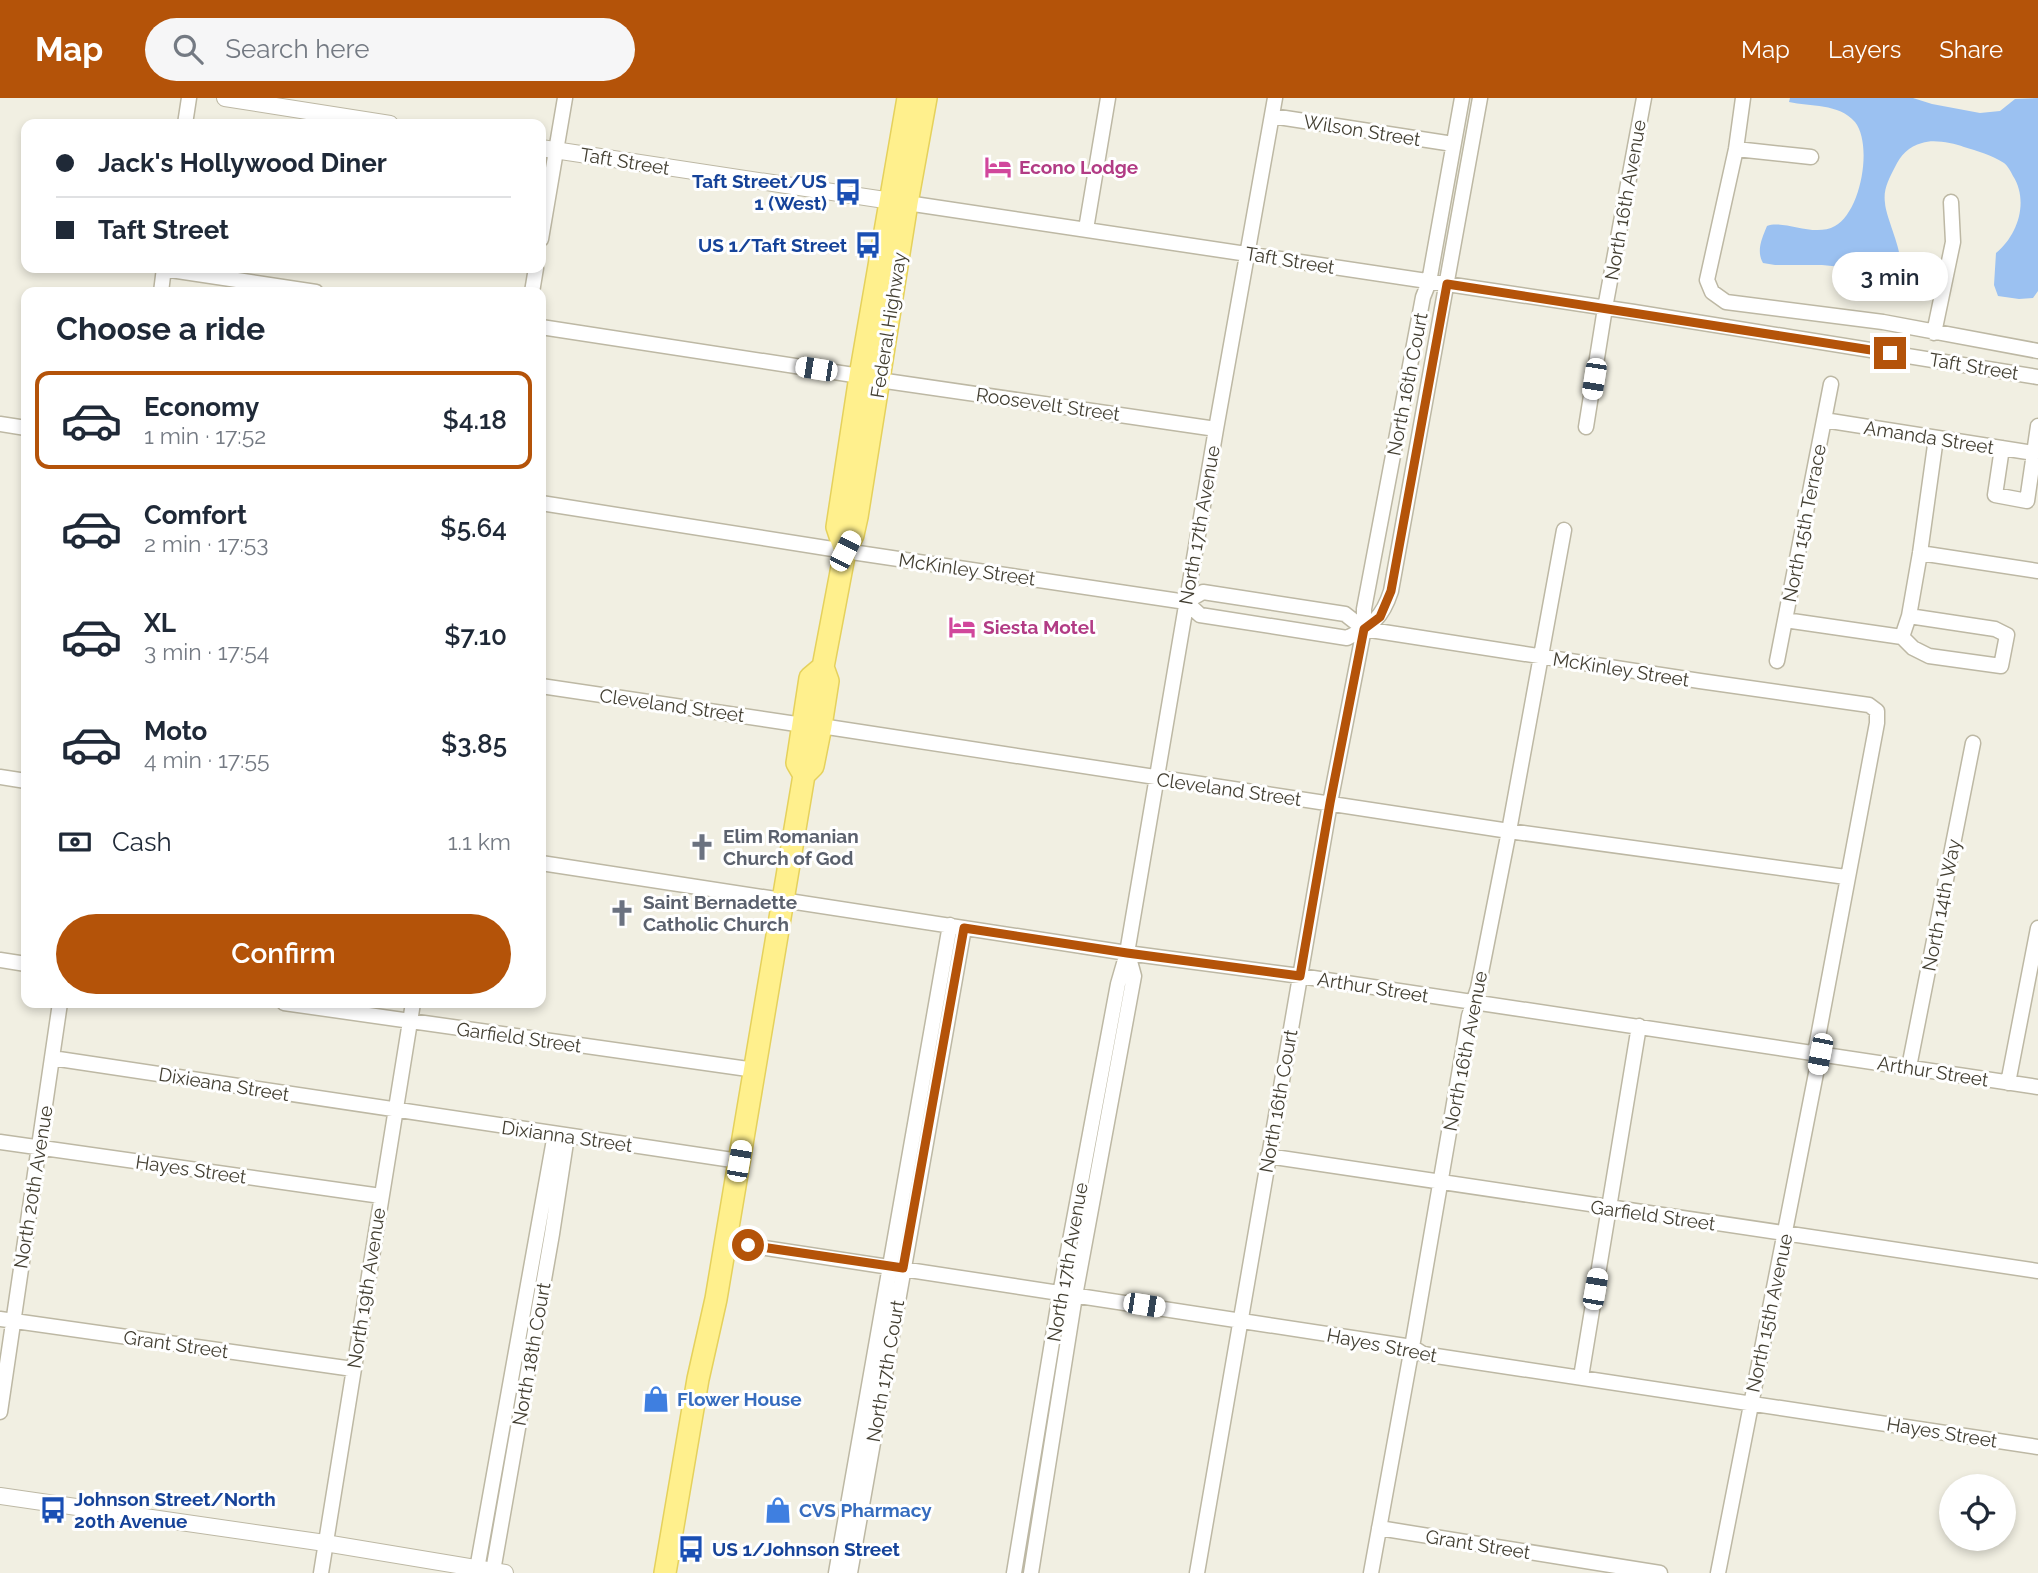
<!DOCTYPE html>
<html lang="en">
<head>
<meta charset="utf-8">
<style>
  body { margin:0; font-family:Raleway,sans-serif; background:#f6f6f7; color:#1f2937; height:100vh; display:flex; flex-direction:column; font-size:26px; white-space:nowrap }
  * { box-sizing:border-box; margin:0 }
  p { font-size:23px; color:#747a83 }
  .icon { flex:none; width:38px; height:38px; fill:none; stroke:currentColor; stroke-width:2; stroke-linecap:round; stroke-linejoin:round }
  .map { position:relative; flex:1; overflow:hidden }
  .drawer { position:absolute; left:21px; top:189px; width:525px; height:721px; display:flex; flex-direction:column; background:#fff; border-radius:14px; box-shadow:0 4px 10px #0003 }
  .drawer>* { flex:none }
  .guide { position:absolute; left:21px; top:21px; width:525px; height:154px; border-radius:14px; box-shadow:0 4px 10px #0003; display:grid; align-content:center; height:154px; padding:0 35px; background:#fff }
  .tools { position:absolute; left:1939px; top:1376px; display:grid; gap:14px }
  .tools a { display:grid; place-items:center; width:77px; height:77px; border-radius:50%; background:#fff; box-shadow:0 4px 10px #0003; font-size:35px }
  .end { position:absolute; width:32px; height:32px; margin:-16px; border:9px solid #b45309; background:#fff; box-shadow:0 0 0 4px #fff }
  .from { border-radius:50% }
  .bubble { position:absolute; height:49px; border-radius:24px; background:#fff; box-shadow:0 4px 10px #0003; font-size:23px; font-weight:600; line-height:49px; text-align:center }
  .car { position:absolute; width:21px; height:42px; margin:-21px -10px; border-radius:9px; box-shadow:0 0 5px 2px #0007; background:linear-gradient(#fff 24%,#345 0 40%,#fff 0 76%,#345 0 86%,#fff 0) }
  .guide b { display:flex; align-items:center; gap:24px; height:66px; font-size:26px }
  .guide b+b { border-top:2px solid #e0e1e3 }
  .guide i { width:18px; height:18px; background:#1f2937 }
  ul { padding:0; list-style:none }
  li { display:flex; align-items:center; gap:21px; height:98px; margin:0 14px 10px; padding:0 21px; border:4px solid transparent; border-radius:14px }
  li div { flex:1 }
  li b { display:block; font-size:26px }
  li em { font-style:normal; font-weight:600 }
  li.active { border-color:#b45309 }
  li>.icon { width:63px; height:63px; stroke-width:1.5 }
  h2 { padding:0 35px; font-size:32px; line-height:84px }
  .pay { display:flex; align-items:center; gap:18px; height:77px; padding:0 35px; font-size:26px }
  .pay p { margin-inline-start:auto }
  .cta { display:flex; gap:14px; margin-top:auto; padding:14px 35px }
  .cta a { flex:1; height:80px; border-radius:42px; background:#b45309; color:#fff; font-size:28px; font-weight:600; line-height:80px; text-align:center }
  header { display:flex; align-items:center; gap:42px; box-sizing:border-box; height:98px; padding:0 35px; background:#b45309; color:#fff }
  header strong { font-size:33px }
  nav { display:flex; gap:38px; margin-inline-start:auto; font-size:24px }
  .search { width:490px; height:63px; background:#f6f6f7; display:flex; align-items:center; gap:18px; box-sizing:border-box; padding:0 24px; border-radius:38px; color:#747a83; font-size:26px }
  .map>svg:first-child { display:block }
  .water { fill:#9bc1f1 }
  .lines { fill:none; stroke-linecap:round; stroke-linejoin:round }
  .minor-casing { stroke:#bdb8a4; stroke-width:17 }
  .tertiary-casing { stroke:#bdb8a4; stroke-width:18 }
  .primary-casing { stroke:#e5d15c; stroke-width:24 }
  .minor { stroke:#fff; stroke-width:14 }
  .tertiary { stroke:#fff; stroke-width:16 }
  .primary { stroke:#fff08d; stroke-width:21 }
  .route { stroke:#b45309; stroke-width:9 }
  .labels { text-anchor:middle; dominant-baseline:central; stroke-width:6; stroke-linejoin:round; paint-order:stroke }
  .street-label { font-size:19px; fill:#433f32; stroke:#fff }
  .hotel-label { font-size:19px; font-weight:bold; fill:#b23c85; stroke:#fff; text-anchor:start }
  .transit-label { font-size:19px; font-weight:bold; fill:#164399; stroke:#fff; text-anchor:end }
  .worship-label { font-size:19px; font-weight:bold; fill:#5b616d; stroke:#fff; text-anchor:start }
  .shop-label { font-size:19px; font-weight:bold; fill:#366cbe; stroke:#fff; text-anchor:start }
</style>
</head>
<body>
<header>
<strong>Map</strong>
<div class="search"><svg class="icon" aria-label="search" viewBox="0 0 24 24"><circle cx="10" cy="10" r="6"/><path d="M15 15l6 6"/></svg>Search here</div>
<nav><a>Map</a><a>Layers</a><a>Share</a></nav>
</header>
<div class="map">
<svg width="2038" height="1475" viewBox="0 0 2038 1475">
  <rect width="100%" height="100%" fill="#f1efe2"/>
  <path class="water" d="M1790,0H1913L1932,6L1980,15L2000,13L2015,1L2038,0V193L2033,200L2019,201L1998,198L1994,187L1996,155C2018,137 2029,103 2013,78C2011,74 2008,68 2004,65C1992,57 1977,53 1964,49C1952,45 1934,41 1922,45C1909,48 1900,58 1895,69C1889,81 1883,91 1885,105C1886,121 1906,159 1899,172C1898,175 1895,177 1892,179L1879,173L1871,172L1822,167H1775L1763,165C1756,153 1762,140 1767,128C1783,121 1814,140 1835,128C1861,114 1873,47 1855,24C1839,5 1810,9 1789,4Z"/>
  <g class="lines">
    <defs>
      <path id="minor" d="M1743,0L1736,51L1707,182L1712,194L1726,204L1883,224L2038,253
        M1272,18L1453,46
        M185,26L189,0
        M1736,51L1811,59
        M907,105L1634,214L2038,279
        M1086,131L1108,0
        M541,141L565,0
        M164,171L316,194
        M161,194L164,170
        M532,194L536,170
        M541,229L860,278
        M1934,235L1953,144L1951,104
        M879,282L1216,331
        M1824,322L2034,355
        M0,326L26,330
        M1586,329L1605,210L1644,0
        M2002,350L1995,397L2027,403L2038,328
        M541,405L845,453L1186,504L1200,517L1347,540C1372,527 1382,521 1391,493L1480,0
        M1920,455L2038,473
        M1186,504L1203,494L1345,516L1364,531L1700,583L1869,607L1877,613V625L1815,955
        M1785,522L1902,539
        M1902,539L1913,550L1929,558L2001,568L2007,537L1995,531L1909,518
        M1902,539L1909,518L1920,455L1936,340
        M1777,563L1831,286
        M541,588L803,627
        M821,628L1509,733L1846,779
        M0,679L26,683
        M541,765L1127,855L1300,878L2038,989
        M0,862L26,866
        M284,905L755,972
        M52,960L739,1063
        M1909,969L1973,645
        M2008,985L2038,830
        M0,1044L381,1098
        M1268,1058L2038,1173
        M726,1144L1412,1249L1423,1256L2038,1349
        M0,1221L353,1271
        M1581,1279L1639,928
        M0,1314L60,905
        M1379,1430L1660,1475
        M477,1471L555,1036
        M493,1473L552,1136L567,1038
        M321,1475L413,905
        M836,1475L950,827
        M850,1475L964,830
        M1014,1475L1060,1196L1118,886L1127,855L1216,331L1275,0
        M1031,1475L1075,1198L1134,878L1128,856
        M1197,1475L1330,705L1364,531V511L1423,199L1429,184L1432,167L1462,0
        M1371,1475L1412,1249L1469,918L1478,890L1509,733L1564,432
        M1718,1475L1820,955"/>
      <path id="tertiary" d="M225,0L390,26
        M541,50L898,104
        M0,1398L325,1445L505,1475"/>
      <path id="primary" d="M845,453L837,429L860,278L908,0
        M804,677L813,668L821,628L828,583L823,569L845,453L853,437L857,419L907,105L926,0
        M804,677L797,665L810,580L823,569
        M665,1475L698,1281L716,1201L804,677"/>
    </defs>
    <use href="#minor" class="minor-casing"/>
    <use href="#tertiary" class="tertiary-casing"/>
    <use href="#primary" class="primary-casing"/>
    <use href="#minor" class="minor"/>
    <use href="#tertiary" class="tertiary"/>
    <use href="#primary" class="primary"/>
  </g>
  <g class="lines">
    <path class="route" d="M748,1147L903,1170L964,830L1127,855L1300,878L1330,705L1364,531L1380,519L1391,493L1447,186L1890,255"/>
  </g>
  <defs>
    <symbol id="hotel-bare" viewBox="-9 -9 18 18"><path d="M-6-4.5h1.5V1H6V5H4.5V3h-9V5H-6ZM-4 0a1.8 1.8 0 1 1 3.6 0ZM.5 0V-2.5h3Q6-2.5 6 0Z" fill="#d1479c" stroke="#fff" stroke-width="2.5" paint-order="stroke"/></symbol>
    <symbol id="bus-bare" viewBox="-9 -9 18 18"><path d="M-5-6H5V4H4V6H2V4H-2V6H-4V4H-5ZM-3.5-4V0h7V-4ZM-3.5 1.2v1.5H-2V1.2ZM2 1.2v1.5H3.5V1.2Z" fill="#1a4fb4" stroke="#fff" stroke-width="2.5" paint-order="stroke"/></symbol>
    <symbol id="church-bare" viewBox="-9 -9 18 18"><path d="M-1.2-6h2.4v3.5h3.3v2.4h-3.3V6h-2.4V-.1h-3.3v-2.4h3.3Z" fill="#6b7280" stroke="#fff" stroke-width="2.5" paint-order="stroke"/></symbol>
    <symbol id="shop-bare" viewBox="-9 -9 18 18"><path d="M-5-2.5h2.3a2.7 3.5 0 0 1 5.4 0H5L5.5 6h-11ZM-1.5-2.5h3a1.5 2.3 0 0 0-3 0Z" fill="#3f7fe0" stroke="#fff" stroke-width="2.5" paint-order="stroke"/></symbol>
  </defs>
  <g fill-rule="evenodd">
    <use href="#hotel-bare" x="979" y="50" width="38" height="38"/>
    <use href="#bus-bare" x="829" y="75" width="38" height="38"/>
    <use href="#bus-bare" x="849" y="128" width="38" height="38"/>
    <use href="#hotel-bare" x="943" y="510" width="38" height="38"/>
    <use href="#church-bare" x="683" y="730" width="38" height="38"/>
    <use href="#church-bare" x="603" y="796" width="38" height="38"/>
    <use href="#shop-bare" x="637" y="1282" width="38" height="38"/>
    <use href="#bus-bare" x="34" y="1393" width="38" height="38"/>
    <use href="#shop-bare" x="759" y="1393" width="38" height="38"/>
    <use href="#bus-bare" x="672" y="1432" width="38" height="38"/>
  </g>
  <g class="labels">
    <g class="street-label">
      <text transform="translate(1362 32) rotate(9)">Wilson Street</text>
      <text transform="translate(625 63) rotate(9)">Taft Street</text>
      <text transform="translate(1625 102) rotate(-80)">North 16th Avenue</text>
      <text transform="translate(1290 162) rotate(9)">Taft Street</text>
      <text transform="translate(888 227) rotate(-81)">Federal Highway</text>
      <text transform="translate(1974 268) rotate(9)">Taft Street</text>
      <text transform="translate(1407 286) rotate(-79)">North 16th Court</text>
      <text transform="translate(1048 306) rotate(8)">Roosevelt Street</text>
      <text transform="translate(1929 339) rotate(9)">Amanda Street</text>
      <text transform="translate(1804 425) rotate(-79)">North 15th Terrace</text>
      <text transform="translate(1199 427) rotate(-80)">North 17th Avenue</text>
      <text transform="translate(967 471) rotate(8)">McKinley Street</text>
      <text transform="translate(1621 571) rotate(9)">McKinley Street</text>
      <text transform="translate(672 607) rotate(8)">Cleveland Street</text>
      <text transform="translate(1229 691) rotate(8)">Cleveland Street</text>
      <text transform="translate(1941 807) rotate(-79)">North 14th Way</text>
      <text transform="translate(1373 889) rotate(9)">Arthur Street</text>
      <text transform="translate(519 939) rotate(8)">Garfield Street</text>
      <text transform="translate(1465 953) rotate(-79)">North 16th Avenue</text>
      <text transform="translate(1933 973) rotate(9)">Arthur Street</text>
      <text transform="translate(224 986) rotate(9)">Dixieana Street</text>
      <text transform="translate(1278 1003) rotate(-80)">North 16th Court</text>
      <text transform="translate(567 1038) rotate(8)">Dixianna Street</text>
      <text transform="translate(191 1071) rotate(8)">Hayes Street</text>
      <text transform="translate(33 1089) rotate(-81)">North 20th Avenue</text>
      <text transform="translate(1653 1117) rotate(8)">Garfield Street</text>
      <text transform="translate(1067 1164) rotate(-80)">North 17th Avenue</text>
      <text transform="translate(366 1190) rotate(-81)">North 19th Avenue</text>
      <text transform="translate(1769 1215) rotate(-78)">North 15th Avenue</text>
      <text transform="translate(176 1246) rotate(8)">Grant Street</text>
      <text transform="translate(1382 1247) rotate(11)">Hayes Street</text>
      <text transform="translate(531 1256) rotate(-80)">North 18th Court</text>
      <text transform="translate(885 1273) rotate(-80)">North 17th Court</text>
      <text transform="translate(1942 1334) rotate(9)">Hayes Street</text>
      <text transform="translate(1478 1446) rotate(9)">Grant Street</text>
    </g>
    <g class="hotel-label">
      <text x="1019" y="69">Econo Lodge</text>
      <text x="983" y="529">Siesta Motel</text>
    </g>
    <g class="transit-label">
      <text x="827" y="83">Taft Street/US<tspan x="827" dy="22">1 (West)</tspan></text>
      <text x="847" y="147">US 1/Taft Street</text>
      <text x="74" y="1401" text-anchor="start">Johnson Street/North<tspan x="74" dy="22">20th Avenue</tspan></text>
      <text x="712" y="1451" text-anchor="start">US 1/Johnson Street</text>
    </g>
    <g class="worship-label">
      <text x="723" y="738">Elim Romanian<tspan x="723" dy="22">Church of God</tspan></text>
      <text x="643" y="804">Saint Bernadette<tspan x="643" dy="22">Catholic Church</tspan></text>
    </g>
    <g class="shop-label">
      <text x="677" y="1301">Flower House</text>
      <text x="799" y="1412">CVS Pharmacy</text>
    </g>
  </g>
</svg>
<div class="tools">
<a><svg class="icon" aria-label="locate" viewBox="0 0 24 24"><circle cx="12" cy="12" r="6"/><path d="M12 2v4M12 18v4M2 12h4M18 12h4"/></svg></a>
</div>
<i class="end from" style="left:748px;top:1147px"></i>
<i class="end" style="left:1890px;top:255px"></i>
<div class="bubble" style="left:1832px;top:154px;width:116px">3 min</div>
<i class="car" style="left:816px;top:271px;rotate:279deg"></i>
<i class="car" style="left:1594px;top:281px;rotate:189deg"></i>
<i class="car" style="left:845px;top:453px;rotate:27deg"></i>
<i class="car" style="left:1820px;top:956px;rotate:191deg"></i>
<i class="car" style="left:739px;top:1063px;rotate:10deg"></i>
<i class="car" style="left:1595px;top:1191px;rotate:10deg"></i>
<i class="car" style="left:1144px;top:1207px;rotate:99deg"></i>
<div class="guide">
<b><i class="from"></i>Jack's Hollywood Diner</b>
<b><i></i>Taft Street</b>
</div>
<section class="drawer">
<h2>Choose a ride</h2>
<ul>
<li class="active"><svg class="icon" aria-label="car" viewBox="0 0 24 24"><path d="M5 17H2v-5l4-1 3-4h7l3 4 3 1v5h-3M9 17h6M6 11h13"/><circle cx="7" cy="17" r="2"/><circle cx="17" cy="17" r="2"/></svg><div><b>Economy</b><p>1 min · 17:52</p></div><em>$4.18</em></li>
<li><svg class="icon" aria-label="car" viewBox="0 0 24 24"><path d="M5 17H2v-5l4-1 3-4h7l3 4 3 1v5h-3M9 17h6M6 11h13"/><circle cx="7" cy="17" r="2"/><circle cx="17" cy="17" r="2"/></svg><div><b>Comfort</b><p>2 min · 17:53</p></div><em>$5.64</em></li>
<li><svg class="icon" aria-label="car" viewBox="0 0 24 24"><path d="M5 17H2v-5l4-1 3-4h7l3 4 3 1v5h-3M9 17h6M6 11h13"/><circle cx="7" cy="17" r="2"/><circle cx="17" cy="17" r="2"/></svg><div><b>XL</b><p>3 min · 17:54</p></div><em>$7.10</em></li>
<li><svg class="icon" aria-label="car" viewBox="0 0 24 24"><path d="M5 17H2v-5l4-1 3-4h7l3 4 3 1v5h-3M9 17h6M6 11h13"/><circle cx="7" cy="17" r="2"/><circle cx="17" cy="17" r="2"/></svg><div><b>Moto</b><p>4 min · 17:55</p></div><em>$3.85</em></li>
</ul>
<div class="pay"><svg class="icon" aria-label="cash" viewBox="0 0 24 24"><path d="M3 7h18v10H3z"/><circle cx="12" cy="12" r="2"/></svg>Cash<p>1.1 km</p></div>
<div class="cta"><a>Confirm</a></div>
</section>
</div>
</body>
</html>
